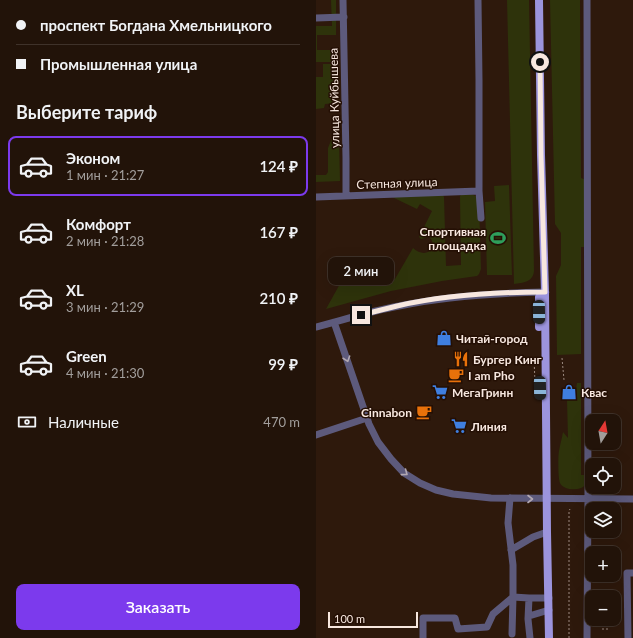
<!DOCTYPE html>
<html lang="ru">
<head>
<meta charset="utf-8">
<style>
  body { margin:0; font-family:Lato,sans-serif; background:#2a1c12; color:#f1f3f6; height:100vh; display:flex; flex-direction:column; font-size:15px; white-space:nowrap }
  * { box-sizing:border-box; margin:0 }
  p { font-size:13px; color:#a29e9c }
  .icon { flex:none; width:22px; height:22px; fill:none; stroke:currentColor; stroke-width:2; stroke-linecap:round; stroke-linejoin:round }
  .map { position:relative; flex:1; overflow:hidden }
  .details { display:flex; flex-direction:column; background:#221309; width:316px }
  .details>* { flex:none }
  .guide { display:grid; align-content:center; height:88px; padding:0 16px; background:#221309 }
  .needle { width:26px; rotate:11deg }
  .controls { position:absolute; left:269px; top:414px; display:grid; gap:8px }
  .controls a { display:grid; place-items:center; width:36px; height:36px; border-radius:8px; background:#221309; box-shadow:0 4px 16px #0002,0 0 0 1px #3f322a; font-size:20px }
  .scale { position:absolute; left:12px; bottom:10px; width:90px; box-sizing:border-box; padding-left:4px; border:2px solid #f7e7df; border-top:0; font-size:11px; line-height:14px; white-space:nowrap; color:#f7e7df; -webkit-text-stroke:3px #240f04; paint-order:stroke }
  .end { position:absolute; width:18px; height:18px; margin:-9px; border:5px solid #f7e7df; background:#111; box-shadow:0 0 0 2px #111 }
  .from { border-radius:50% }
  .bubble { position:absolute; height:28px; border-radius:8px; background:#221309; box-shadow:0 4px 16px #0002,0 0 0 1px #3f322a; font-size:13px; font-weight:600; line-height:28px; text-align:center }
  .car { position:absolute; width:12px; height:24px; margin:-12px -6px; border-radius:5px; box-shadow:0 0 3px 1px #0007; background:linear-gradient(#222 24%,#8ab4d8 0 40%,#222 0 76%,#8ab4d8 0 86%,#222 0) }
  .guide b { display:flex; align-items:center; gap:14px; height:38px; font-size:15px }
  .guide b+b { border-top:1px solid #3f322a }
  .guide i { width:10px; height:10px; background:#f1f3f6 }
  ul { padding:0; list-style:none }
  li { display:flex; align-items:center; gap:12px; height:60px; margin:0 8px 6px; padding:0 8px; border:2px solid transparent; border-radius:8px }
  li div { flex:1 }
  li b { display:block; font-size:15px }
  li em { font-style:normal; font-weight:600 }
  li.active { border-color:#7c3aed }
  li>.icon { width:36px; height:36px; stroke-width:1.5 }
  h2 { padding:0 16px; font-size:18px; line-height:48px }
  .pay { display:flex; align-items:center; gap:10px; height:44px; padding:0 16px; font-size:15px }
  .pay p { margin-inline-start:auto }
  .action { display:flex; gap:8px; margin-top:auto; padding:8px 16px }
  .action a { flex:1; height:46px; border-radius:8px; background:#7c3aed; color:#fff; font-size:16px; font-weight:600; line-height:46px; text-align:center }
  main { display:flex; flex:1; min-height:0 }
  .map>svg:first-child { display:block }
  .green { fill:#2e330b }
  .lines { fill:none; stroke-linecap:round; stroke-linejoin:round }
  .path { stroke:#9c8a80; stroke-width:1; stroke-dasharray:2 2; stroke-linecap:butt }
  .minor { stroke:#5d5a7c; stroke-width:7 }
  .major { stroke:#9c94dd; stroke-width:8 }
  .oneway { stroke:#b2a8b2 }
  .route { stroke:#f7e7df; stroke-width:5 }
  .labels { text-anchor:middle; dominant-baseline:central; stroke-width:3; stroke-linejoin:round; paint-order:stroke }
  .street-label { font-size:12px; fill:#f7e7df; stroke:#240f04 }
  .poi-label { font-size:12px; font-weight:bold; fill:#f7e7df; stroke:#240f04; text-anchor:start }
</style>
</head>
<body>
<main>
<section class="details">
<div class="guide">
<b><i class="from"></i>проспект Богдана Хмельницкого</b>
<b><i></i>Промышленная улица</b>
</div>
<h2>Выберите тариф</h2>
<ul>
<li class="active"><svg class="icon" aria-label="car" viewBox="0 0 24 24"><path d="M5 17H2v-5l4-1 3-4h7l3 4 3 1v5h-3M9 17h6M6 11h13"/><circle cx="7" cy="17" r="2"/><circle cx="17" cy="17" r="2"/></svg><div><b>Эконом</b><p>1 мин · 21:27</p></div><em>124 ₽</em></li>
<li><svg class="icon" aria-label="car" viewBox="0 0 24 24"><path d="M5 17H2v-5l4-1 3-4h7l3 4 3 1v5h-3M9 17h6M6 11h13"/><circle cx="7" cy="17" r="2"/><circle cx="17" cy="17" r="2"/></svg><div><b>Комфорт</b><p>2 мин · 21:28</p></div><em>167 ₽</em></li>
<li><svg class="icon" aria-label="car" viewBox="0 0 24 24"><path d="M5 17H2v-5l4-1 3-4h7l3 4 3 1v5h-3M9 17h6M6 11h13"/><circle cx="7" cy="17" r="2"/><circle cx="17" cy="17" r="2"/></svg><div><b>XL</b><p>3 мин · 21:29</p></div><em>210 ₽</em></li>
<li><svg class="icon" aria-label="car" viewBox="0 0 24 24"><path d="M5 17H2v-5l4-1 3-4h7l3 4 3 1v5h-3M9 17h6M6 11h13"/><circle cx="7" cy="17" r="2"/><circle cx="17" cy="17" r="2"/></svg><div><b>Green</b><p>4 мин · 21:30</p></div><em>99 ₽</em></li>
</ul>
<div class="pay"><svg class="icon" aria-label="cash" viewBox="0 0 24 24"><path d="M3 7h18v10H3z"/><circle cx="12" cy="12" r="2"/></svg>Наличные<p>470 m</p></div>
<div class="action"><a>Заказать</a></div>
</section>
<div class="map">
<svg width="317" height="638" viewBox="0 0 317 638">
  <rect width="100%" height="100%" fill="#2e190c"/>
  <path class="green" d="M15,0H20V35H1V50H21V62H0V26H16Z
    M191,0H213L218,271C217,282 207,283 198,284Z
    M234,0H264L265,178L270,180V247H265V354L241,355L240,276L245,265V233L239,224Z
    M7,64H21L22,102L21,103L9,104L8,108L0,109V77H7Z
    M21,136L23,137L24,181L0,182V175H10L12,172V148L16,138Z
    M193,185L196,275H171L169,202L179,201L178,186Z
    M156,194L161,197L163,201L165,269L163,274L161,276L126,281L75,291L10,309L35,264L39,263L48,265L53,264L79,279L97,248C111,261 124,245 112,236L109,238L105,239L103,237L116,211L104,204L101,209L76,197L127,195L128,197L130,266L145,265L144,196L145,195Z
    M261,383H265V475H271C270,478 270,482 269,485C264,492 247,490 244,483C242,479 242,456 243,451C244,445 246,438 247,432L252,438L251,400C258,396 260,391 261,383Z"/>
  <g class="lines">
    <path class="path" d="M246,358L248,380
      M218,359L219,382
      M286,629H293
      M253,638V511L254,509"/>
    <path class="minor" d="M27,0L30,158V196
      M162,0L163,80V191L165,218
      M271,0L272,499L271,638
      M0,18L28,17
      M0,197L163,191
      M18,322L53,424L62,442L75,459L88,473L104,483L120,490L137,494L175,498L317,499
      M0,327C27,320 55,311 83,306C131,296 180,293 229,292
      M0,435L51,418
      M194,498L192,523L197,565V597L213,598L212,619L214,638
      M195,550L217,537L231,532
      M213,598H233
      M213,616L233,610
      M196,634L197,597
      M107,638V618H139L142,629L171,627L177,614L197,597
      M312,638L311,573H317"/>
    <path class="major" d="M223,0L225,155L229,292L231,532L233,638
      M223,327V297L229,292"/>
  </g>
  <defs><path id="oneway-chevron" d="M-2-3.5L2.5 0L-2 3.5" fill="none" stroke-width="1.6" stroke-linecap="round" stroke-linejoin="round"/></defs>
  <g class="oneway">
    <use href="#oneway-chevron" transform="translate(31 359) rotate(71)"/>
    <use href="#oneway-chevron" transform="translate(89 473) rotate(37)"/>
    <use href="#oneway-chevron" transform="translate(214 499)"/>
  </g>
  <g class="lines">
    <path class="route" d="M45,315C57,312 69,309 81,306C129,295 180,292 229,292L225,155L224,62"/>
  </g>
  <defs>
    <symbol id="stadium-bare" viewBox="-9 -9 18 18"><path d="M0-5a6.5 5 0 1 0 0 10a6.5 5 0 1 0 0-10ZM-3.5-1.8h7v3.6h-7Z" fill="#2e9e5b" stroke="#240f04" stroke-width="2.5" paint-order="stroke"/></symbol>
    <symbol id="shop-bare" viewBox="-9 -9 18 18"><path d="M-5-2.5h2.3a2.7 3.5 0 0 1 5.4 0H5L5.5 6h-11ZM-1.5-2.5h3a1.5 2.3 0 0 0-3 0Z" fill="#3f7fe0" stroke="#240f04" stroke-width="2.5" paint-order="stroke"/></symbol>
    <symbol id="restaurant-bare" viewBox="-9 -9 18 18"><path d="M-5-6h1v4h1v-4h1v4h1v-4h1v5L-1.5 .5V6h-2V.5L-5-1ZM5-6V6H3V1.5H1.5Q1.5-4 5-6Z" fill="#e8710a" stroke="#240f04" stroke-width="2.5" paint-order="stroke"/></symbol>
    <symbol id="cafe-bare" viewBox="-9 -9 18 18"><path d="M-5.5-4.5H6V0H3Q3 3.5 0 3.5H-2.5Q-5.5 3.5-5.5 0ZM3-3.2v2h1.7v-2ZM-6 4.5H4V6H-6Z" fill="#e8710a" stroke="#240f04" stroke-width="2.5" paint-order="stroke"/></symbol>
    <symbol id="supermarket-bare" viewBox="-9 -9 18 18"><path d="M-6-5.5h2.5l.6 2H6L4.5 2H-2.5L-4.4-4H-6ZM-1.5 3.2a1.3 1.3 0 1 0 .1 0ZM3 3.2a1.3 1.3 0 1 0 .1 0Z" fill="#3f7fe0" stroke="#240f04" stroke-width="2.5" paint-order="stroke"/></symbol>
  </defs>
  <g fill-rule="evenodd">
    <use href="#stadium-bare" x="171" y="227" width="22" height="22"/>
    <use href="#shop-bare" x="117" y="327" width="22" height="22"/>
    <use href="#restaurant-bare" x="134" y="348" width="22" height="22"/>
    <use href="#cafe-bare" x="129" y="364" width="22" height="22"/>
    <use href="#supermarket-bare" x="113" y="381" width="22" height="22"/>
    <use href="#shop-bare" x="242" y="381" width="22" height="22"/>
    <use href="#cafe-bare" x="97" y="401" width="22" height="22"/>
    <use href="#supermarket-bare" x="132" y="415" width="22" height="22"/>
  </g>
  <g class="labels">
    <g class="street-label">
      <text transform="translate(18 98) rotate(-91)">улица Куйбышева</text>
      <text transform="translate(81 183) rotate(-2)">Степная улица</text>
    </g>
    <g class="poi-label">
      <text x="170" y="231" text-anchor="end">Спортивная<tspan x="170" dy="14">площадка</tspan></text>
      <text x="140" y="338">Читай-город</text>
      <text x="157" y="359">Бургер Кинг</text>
      <text x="152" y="375">I am Pho</text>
      <text x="136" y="392">МегаГринн</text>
      <text x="265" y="392">Квас</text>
      <text x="96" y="412" text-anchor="end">Cinnabon</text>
      <text x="155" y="426">Линия</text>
    </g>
  </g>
</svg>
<div class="controls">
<a><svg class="needle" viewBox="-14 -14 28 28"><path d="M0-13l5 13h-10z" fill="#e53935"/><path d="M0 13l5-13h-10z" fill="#a29e9c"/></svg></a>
<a><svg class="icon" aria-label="locate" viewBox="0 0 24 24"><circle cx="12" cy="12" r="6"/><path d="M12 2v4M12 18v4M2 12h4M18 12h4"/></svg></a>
<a><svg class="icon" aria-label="layers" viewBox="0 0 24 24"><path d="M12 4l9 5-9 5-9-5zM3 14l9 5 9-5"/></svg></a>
<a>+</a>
<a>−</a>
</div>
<div class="scale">100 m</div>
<i class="end from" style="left:224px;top:62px"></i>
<i class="end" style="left:45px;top:315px"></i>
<div class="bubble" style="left:12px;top:257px;width:66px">2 мин</div>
<i class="car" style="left:223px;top:312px;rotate:179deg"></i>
<i class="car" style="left:224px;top:388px;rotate:179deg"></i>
</div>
</main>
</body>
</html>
